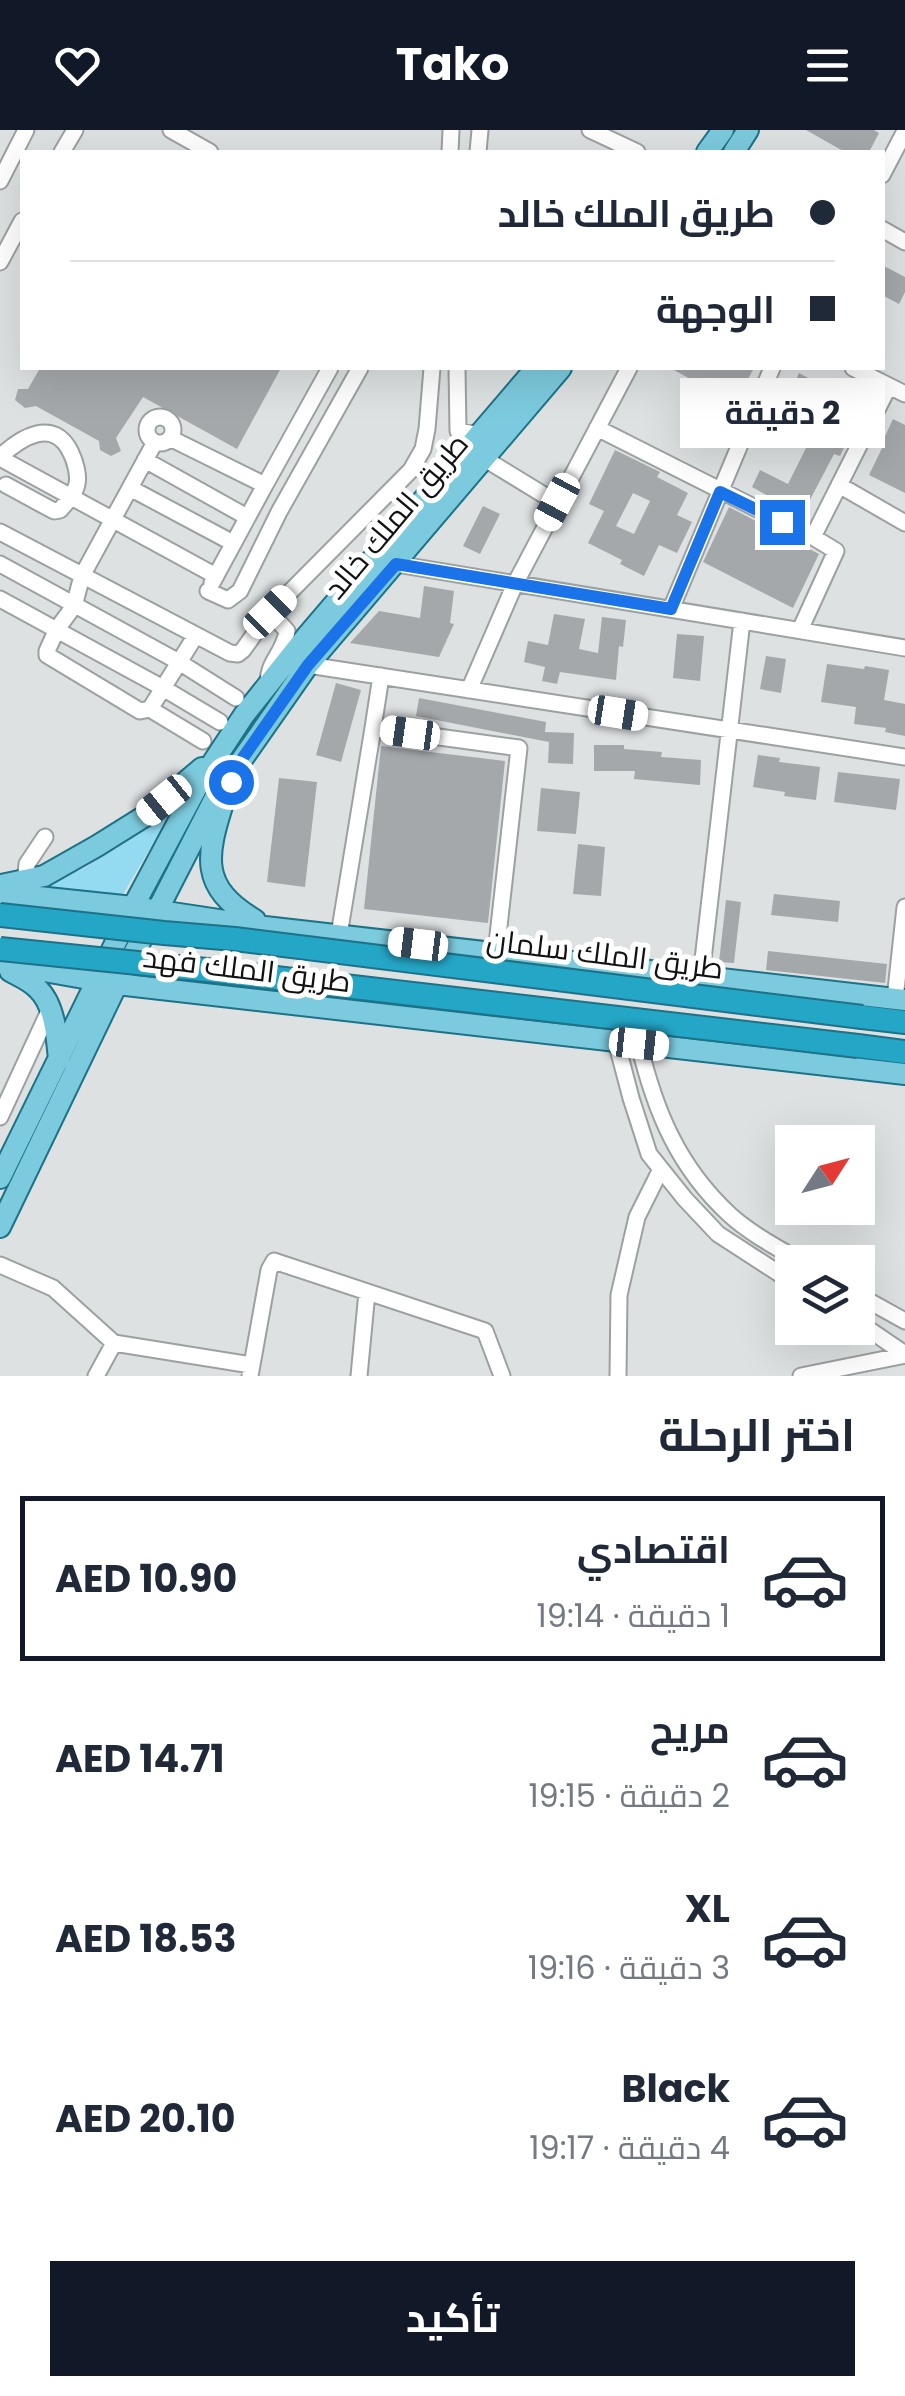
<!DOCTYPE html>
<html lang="ar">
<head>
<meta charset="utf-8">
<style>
  body { margin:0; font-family:Poppins,Cairo,sans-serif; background:#f6f6f7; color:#1f2937; direction:rtl; height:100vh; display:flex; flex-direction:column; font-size:38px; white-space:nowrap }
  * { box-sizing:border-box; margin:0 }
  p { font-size:32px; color:#747a83 }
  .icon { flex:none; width:55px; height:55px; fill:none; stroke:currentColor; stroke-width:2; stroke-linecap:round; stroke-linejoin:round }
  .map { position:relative; height:1246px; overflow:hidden; direction:ltr }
  .drawer { display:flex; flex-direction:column; background:#fff; flex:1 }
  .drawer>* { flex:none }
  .banner { position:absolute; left:20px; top:20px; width:865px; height:220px; border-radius:0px; box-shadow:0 10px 40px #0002; direction:rtl; display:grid; align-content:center; height:220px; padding:0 50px; background:#fff }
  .needle { width:65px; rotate:54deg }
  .tools { position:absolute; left:775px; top:995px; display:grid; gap:20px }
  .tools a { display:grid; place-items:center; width:100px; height:100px; border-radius:0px; background:#fff; box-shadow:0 10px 40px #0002; font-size:50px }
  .end { position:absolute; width:45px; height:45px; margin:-22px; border:12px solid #1a73e8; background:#fff; box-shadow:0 0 0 5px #fff }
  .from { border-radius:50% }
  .bubble { position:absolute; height:70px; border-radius:0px; background:#fff; box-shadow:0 10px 40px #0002; font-size:32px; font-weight:700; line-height:70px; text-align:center; direction:rtl }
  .car { position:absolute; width:30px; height:60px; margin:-30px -15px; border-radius:12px; box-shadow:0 0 8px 2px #0007; background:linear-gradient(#fff 24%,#345 0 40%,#fff 0 76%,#345 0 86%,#fff 0) }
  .banner b { display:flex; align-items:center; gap:35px; height:95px; font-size:38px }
  .banner b+b { border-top:2px solid #e0e1e3 }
  .banner i { width:25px; height:25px; background:#1f2937 }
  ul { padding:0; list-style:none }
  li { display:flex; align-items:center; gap:30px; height:165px; margin:0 20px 15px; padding:0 30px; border:5px solid transparent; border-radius:0px }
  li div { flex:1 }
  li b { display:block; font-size:38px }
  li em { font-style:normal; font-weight:700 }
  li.selected { border-color:#111827 }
  li>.icon { width:90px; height:90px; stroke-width:1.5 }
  h2 { padding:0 50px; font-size:45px; line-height:120px }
  .action { display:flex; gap:20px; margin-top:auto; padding:20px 50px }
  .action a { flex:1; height:115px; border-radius:0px; background:#111827; color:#fff; font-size:40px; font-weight:700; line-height:115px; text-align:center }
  header { display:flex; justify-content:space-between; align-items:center; height:130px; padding:0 50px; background:#111827; color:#fff; font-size:45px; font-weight:700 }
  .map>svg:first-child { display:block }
  .green { fill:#94dbf1 }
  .building { fill:#a5a8aa; fill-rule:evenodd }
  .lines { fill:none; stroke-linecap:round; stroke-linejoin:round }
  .minor-casing { stroke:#9da0a1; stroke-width:19 }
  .major-casing { stroke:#1d7287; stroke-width:24 }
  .highway-casing { stroke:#1d7287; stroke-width:26 }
  .minor { stroke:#fff; stroke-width:15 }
  .major { stroke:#7ccadd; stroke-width:20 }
  .highway { stroke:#24a6c6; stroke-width:22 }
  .highway-bridge-casing { stroke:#1d7287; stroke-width:26; stroke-linecap:butt }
  .highway-bridge { stroke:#24a6c6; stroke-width:22 }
  .route { stroke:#1a73e8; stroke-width:12 }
  .labels { text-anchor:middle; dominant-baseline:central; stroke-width:10; stroke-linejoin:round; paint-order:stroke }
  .street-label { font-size:30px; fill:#111212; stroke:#fff }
</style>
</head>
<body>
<header><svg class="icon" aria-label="menu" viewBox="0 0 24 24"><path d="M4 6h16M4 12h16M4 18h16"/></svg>Tako<svg class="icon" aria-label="heart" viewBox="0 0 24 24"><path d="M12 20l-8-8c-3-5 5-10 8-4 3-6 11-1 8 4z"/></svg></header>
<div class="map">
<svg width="905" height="1246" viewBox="0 0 905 1246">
  <rect width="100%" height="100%" fill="#dee1e2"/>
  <path class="green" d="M180,668L122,766L40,759L84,738L134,707Z"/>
  <path class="building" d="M806,0H874L879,3L869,22H845Z
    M882,135L905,147V162L899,174L882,165Z
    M40,238H281L237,319L143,267L116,308L121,321L111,326L100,320L99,311L36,276L25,278L15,270L18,259H28Z
    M670,238H754L735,273Z
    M799,243L853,272L839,302L849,307L840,326L834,324L802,385L752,357L760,340L788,354L808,314L775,297Z
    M893,289L905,295V363L869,345L884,314L882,313Z
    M615,320L660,342L657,347L688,363L677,385L692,392L677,423L659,415L644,446L620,434L622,430L588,413L604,381L589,374ZM633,363L650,371L634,404L616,396Z
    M483,376L500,384L480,424L463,416Z
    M729,377L819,424L793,478L703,432Z
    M424,456L454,461L450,493L454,494L439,527L350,513L379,481L420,488Z
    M554,484L585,489L579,519L598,523L602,487L626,490L623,517L619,516L616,550L560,542L557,554L542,551L545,537L524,532L528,511L548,515Z
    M677,504L704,506L700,551L673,548Z
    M766,526L786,529L781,563L760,559Z
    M827,534L864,539L865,536L889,540L884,570L905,574V606L885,602L886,598L854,594L856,577L821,572Z
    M336,553L361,560L341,632L316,625Z
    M419,568L546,592L545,602L574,603L573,634L548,633L549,612L416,586Z
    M594,615H624V619L662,622L661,627L701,630L700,655L634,649L635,641H594Z
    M381,616L505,631L488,793L364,779Z
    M758,625L780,628L779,632L820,637L816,670L784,666L785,662L753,657Z
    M838,642L900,649L896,680L834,672Z
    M279,648L317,652L305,757L267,752Z
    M541,658L580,662L576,704L537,701Z
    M578,714L605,717L601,766L573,764Z
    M774,764L840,771L838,792L771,785Z
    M726,770L741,772L734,833L719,832Z
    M768,821L887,834L885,853L766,840Z"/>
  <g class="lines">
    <defs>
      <path id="minor" d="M171,0L210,22
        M590,0L637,22
        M62,22L75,0
        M450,22L451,0
        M478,22L480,0
        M882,45L905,1
        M0,51L26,0
        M882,99L905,112
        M0,132L22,91
        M457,238L458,301L480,305
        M853,238L905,264
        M147 300a13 13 0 1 1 26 0a13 13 0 1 1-26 0Z
        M597,298L813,407L836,421L800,500
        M170,308L265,355L330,238
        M155,312L82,446L74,476L57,499L47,521V525L140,581L150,579L196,505
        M0,327C20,308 54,286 71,323C75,331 79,345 77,354C75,364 67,372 60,380L54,381L6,355
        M0,328L216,446
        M485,329L557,373
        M145,330L247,387
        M839,355L905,393
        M130,358L233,413
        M0,402L230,523L238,524L243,520L270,482L287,501C284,524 267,531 268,555
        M813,407L889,256
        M0,434L179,532L236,568
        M396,434L905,518
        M212,453L265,355
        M208,461L228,470L240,461L279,382L360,238
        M0,469L163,558L220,592
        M671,479L772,238
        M270,482L411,340L423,319L427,299L432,238
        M308,535L905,627
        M469,560L515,454L629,238
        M150,579L203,611
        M373,598L381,546
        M25,752L27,734L45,707
        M339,805L373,598L519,618L496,823
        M701,847L742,491
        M895,869L905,777
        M616,911L631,968L649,1024L685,1069L718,1104L792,1152
        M639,914C655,981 678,1037 730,1085C751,1104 778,1118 802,1132
        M0,987L50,879
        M0,1135L53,1158L114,1213L251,1235
        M858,1165L905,1191
        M858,1192L905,1224
        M96,1246L114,1213
        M250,1246L269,1140L274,1131L485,1201L502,1246
        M359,1246L367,1162
        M618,1246L619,1165L637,1087L661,1039
        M801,1246L905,1225"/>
      <path id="major" d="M707,22L723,0
        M734,22L748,0
        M224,670C206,726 199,757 255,790
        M1,755L44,746L97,716L145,686L202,638
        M0,763L133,777L265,797L905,870
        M0,833L117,854L905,944
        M10,841C19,846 31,851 38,859C55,875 57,908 59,930
        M0,1048L133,777L198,655L244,585L306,507L536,238
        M0,1097L117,854L157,781L215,668L308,535L561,238"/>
      <path id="highway" d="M862,887L905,892
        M858,916L905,922"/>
    </defs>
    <use href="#minor" class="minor-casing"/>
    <use href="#major" class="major-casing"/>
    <use href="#highway" class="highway-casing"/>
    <use href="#minor" class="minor"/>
    <use href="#major" class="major"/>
    <use href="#highway" class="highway"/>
    <defs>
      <path id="highway-bridge" d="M0,785L164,803L235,809L862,887
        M0,819L216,841L858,916"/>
    </defs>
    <use href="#highway-bridge" class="highway-bridge-casing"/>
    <use href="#highway-bridge" class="highway-bridge"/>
  </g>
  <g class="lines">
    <path class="route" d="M231,652L240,632L308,535L396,434L671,479L720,362L782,392"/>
  </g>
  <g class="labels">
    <g class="street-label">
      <text transform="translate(396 386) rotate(-50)">طريق الملك خالد</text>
      <text transform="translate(605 824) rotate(7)">طريق الملك سلمان</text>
      <text transform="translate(247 839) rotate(7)">طريق الملك فهد</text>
    </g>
  </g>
</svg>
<div class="tools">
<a><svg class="needle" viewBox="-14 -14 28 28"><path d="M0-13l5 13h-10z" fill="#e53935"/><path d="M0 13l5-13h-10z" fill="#747a83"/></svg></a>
<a><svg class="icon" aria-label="layers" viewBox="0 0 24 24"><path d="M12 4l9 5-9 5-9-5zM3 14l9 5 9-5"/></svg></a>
</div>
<i class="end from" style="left:231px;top:652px"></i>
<i class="end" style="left:782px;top:392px"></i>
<div class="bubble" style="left:680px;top:248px;width:205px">2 دقيقة</div>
<i class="car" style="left:557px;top:372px;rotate:208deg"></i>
<i class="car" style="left:270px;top:482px;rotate:45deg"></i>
<i class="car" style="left:618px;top:583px;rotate:99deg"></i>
<i class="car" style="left:410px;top:603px;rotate:278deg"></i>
<i class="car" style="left:164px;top:670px;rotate:231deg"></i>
<i class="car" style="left:418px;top:814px;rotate:277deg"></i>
<i class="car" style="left:639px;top:914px;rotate:96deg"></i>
<div class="banner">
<b><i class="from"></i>طريق الملك خالد</b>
<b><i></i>الوجهة</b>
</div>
</div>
<section class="drawer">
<h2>اختر الرحلة</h2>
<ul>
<li class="selected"><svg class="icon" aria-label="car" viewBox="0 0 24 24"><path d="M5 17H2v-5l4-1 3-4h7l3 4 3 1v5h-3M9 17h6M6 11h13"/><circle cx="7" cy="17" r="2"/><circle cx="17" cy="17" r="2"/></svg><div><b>اقتصادي</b><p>1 دقيقة · 19:14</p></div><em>AED 10.90</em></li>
<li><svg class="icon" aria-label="car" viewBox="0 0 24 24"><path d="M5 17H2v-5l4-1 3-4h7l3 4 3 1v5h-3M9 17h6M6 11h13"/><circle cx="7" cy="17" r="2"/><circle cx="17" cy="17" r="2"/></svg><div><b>مريح</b><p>2 دقيقة · 19:15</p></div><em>AED 14.71</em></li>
<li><svg class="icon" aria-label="car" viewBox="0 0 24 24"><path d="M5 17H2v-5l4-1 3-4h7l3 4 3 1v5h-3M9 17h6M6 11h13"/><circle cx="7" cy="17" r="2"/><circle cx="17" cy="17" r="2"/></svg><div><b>XL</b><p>3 دقيقة · 19:16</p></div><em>AED 18.53</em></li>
<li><svg class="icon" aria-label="car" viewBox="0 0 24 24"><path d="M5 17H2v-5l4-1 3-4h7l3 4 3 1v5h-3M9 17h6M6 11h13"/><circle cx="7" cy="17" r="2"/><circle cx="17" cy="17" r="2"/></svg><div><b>Black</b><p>4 دقيقة · 19:17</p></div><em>AED 20.10</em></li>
</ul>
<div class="action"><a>تأكيد</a></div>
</section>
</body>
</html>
